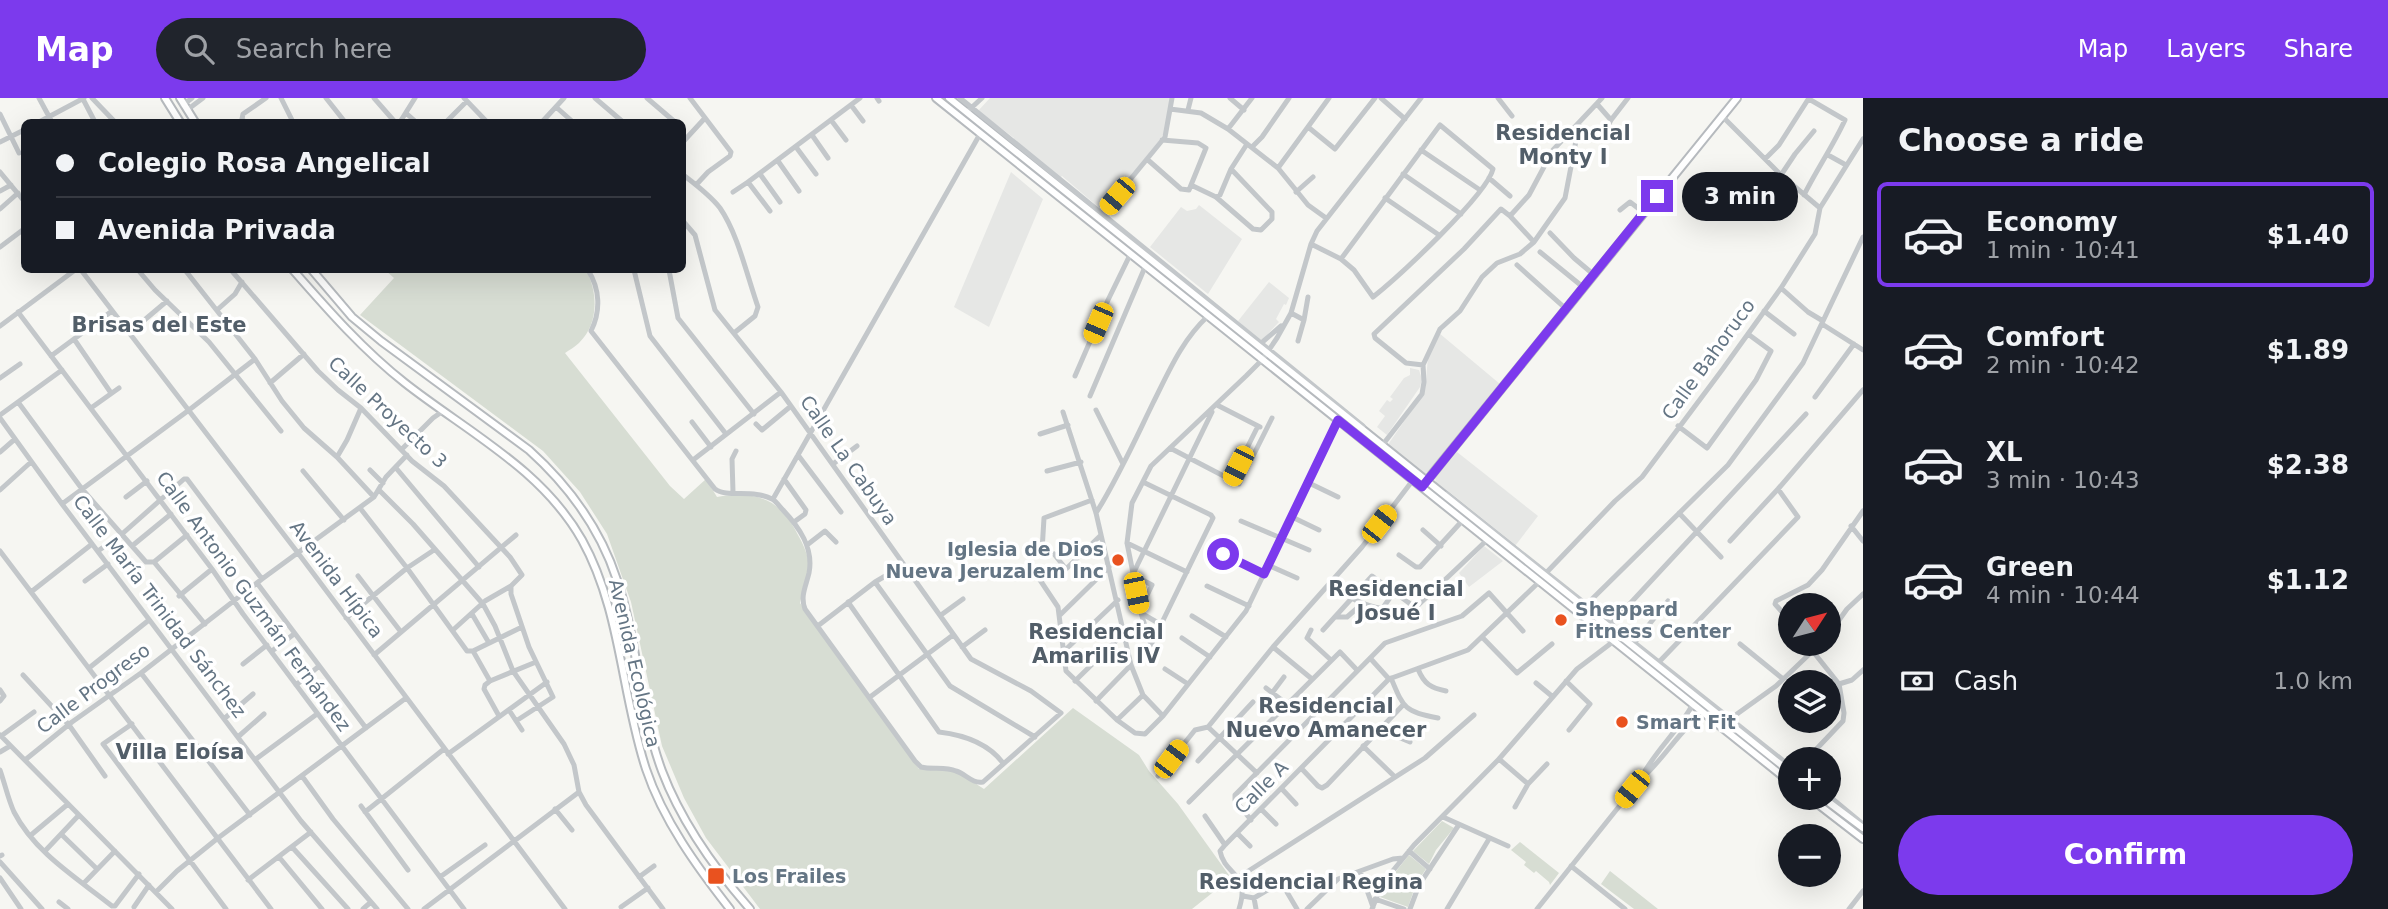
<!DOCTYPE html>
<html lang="en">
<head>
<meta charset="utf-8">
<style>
  body { margin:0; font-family:"DejaVu Sans",sans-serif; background:#20242c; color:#f1f3f6; height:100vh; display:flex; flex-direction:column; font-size:26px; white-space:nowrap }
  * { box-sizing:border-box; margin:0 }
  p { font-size:23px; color:#9ea1a6 }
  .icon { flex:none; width:38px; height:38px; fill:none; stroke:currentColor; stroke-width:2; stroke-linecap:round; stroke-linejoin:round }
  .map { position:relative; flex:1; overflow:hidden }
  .details { display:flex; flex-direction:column; background:#171b24; width:525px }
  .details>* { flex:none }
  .hud { position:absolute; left:21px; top:21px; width:665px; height:154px; border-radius:10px; box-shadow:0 7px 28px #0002; display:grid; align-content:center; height:154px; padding:0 35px; background:#171b24 }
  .needle { width:46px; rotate:54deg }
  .fabs { position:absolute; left:1778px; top:495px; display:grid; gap:14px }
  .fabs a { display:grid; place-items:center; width:63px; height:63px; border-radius:50%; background:#171b24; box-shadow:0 7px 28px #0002; font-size:35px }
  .end { position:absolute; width:32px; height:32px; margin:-16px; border:9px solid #7c3aed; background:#fff; box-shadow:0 0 0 4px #fff }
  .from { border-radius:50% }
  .bubble { position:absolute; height:49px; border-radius:24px; background:#171b24; box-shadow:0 7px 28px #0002; font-size:23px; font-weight:700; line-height:49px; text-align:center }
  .car { position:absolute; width:21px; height:42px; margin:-21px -10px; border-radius:9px; box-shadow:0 0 5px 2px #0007; background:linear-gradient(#f5c518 24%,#345 0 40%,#f5c518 0 76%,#345 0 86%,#f5c518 0) }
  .hud b { display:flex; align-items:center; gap:24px; height:66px; font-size:26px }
  .hud b+b { border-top:2px solid #363941 }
  .hud i { width:18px; height:18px; background:#f1f3f6 }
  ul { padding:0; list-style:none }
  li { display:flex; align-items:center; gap:21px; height:105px; margin:0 14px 10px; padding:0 21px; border:4px solid transparent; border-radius:10px }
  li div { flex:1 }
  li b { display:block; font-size:26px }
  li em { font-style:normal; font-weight:700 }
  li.on { border-color:#7c3aed }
  li>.icon { width:63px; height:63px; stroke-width:1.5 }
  h2 { padding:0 35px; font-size:32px; line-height:84px }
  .pay { display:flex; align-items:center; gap:18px; height:77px; padding:0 35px; font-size:26px }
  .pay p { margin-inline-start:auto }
  .action { display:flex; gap:14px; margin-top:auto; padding:14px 35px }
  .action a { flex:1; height:80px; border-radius:42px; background:#7c3aed; color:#fff; font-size:28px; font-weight:700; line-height:80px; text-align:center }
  header { display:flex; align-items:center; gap:42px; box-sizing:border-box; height:98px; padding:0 35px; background:#7c3aed; color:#fff }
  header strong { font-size:33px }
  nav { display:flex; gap:38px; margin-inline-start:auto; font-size:24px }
  .search { width:490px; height:63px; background:#20242c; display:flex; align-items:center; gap:18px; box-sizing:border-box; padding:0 24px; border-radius:38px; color:#9ea1a6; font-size:26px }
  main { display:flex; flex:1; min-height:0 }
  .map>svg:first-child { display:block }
  .built { fill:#e6e7e5 }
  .green { fill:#d7ddd3 }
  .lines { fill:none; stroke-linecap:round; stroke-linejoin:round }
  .major-casing { stroke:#b6babe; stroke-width:10 }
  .minor { stroke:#c3c7ca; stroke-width:5 }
  .major { stroke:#fff; stroke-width:6 }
  .route { stroke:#7c3aed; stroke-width:9 }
  .poi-dot { fill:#e9521f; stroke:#fff; stroke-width:2.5 }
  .labels { text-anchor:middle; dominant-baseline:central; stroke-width:7; stroke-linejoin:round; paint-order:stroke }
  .street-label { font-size:19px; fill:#647584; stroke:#fff }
  .poi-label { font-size:19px; font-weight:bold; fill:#647584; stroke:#fff; text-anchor:start }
  .neighbourhood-label { font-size:21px; font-weight:bold; fill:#525e69; stroke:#fff }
</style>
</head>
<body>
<header>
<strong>Map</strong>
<div class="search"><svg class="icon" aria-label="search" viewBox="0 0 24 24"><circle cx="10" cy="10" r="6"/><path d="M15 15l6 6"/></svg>Search here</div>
<nav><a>Map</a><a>Layers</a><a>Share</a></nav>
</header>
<main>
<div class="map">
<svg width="1863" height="811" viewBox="0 0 1863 811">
  <rect width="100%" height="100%" fill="#f6f6f2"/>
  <path class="built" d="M990,0H1170L1166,32L1161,40L1103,113L1062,78L1057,83L1011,48L1014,40L978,13Z
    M1011,74L1043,101L989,229L954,209Z
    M1199,107L1242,141L1208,196L1150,149L1181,109L1187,113L1196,111Z
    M1269,184L1289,200L1286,207L1284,206L1276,221L1279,224L1263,241L1259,242L1238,223Z
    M1439,235L1500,286L1430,372L1423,377L1387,348L1425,293L1428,259Z
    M1410,270L1419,272L1422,281L1420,289L1387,337L1377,329L1385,318L1379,313L1387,302L1390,304L1393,301L1390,299L1404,280L1410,277Z
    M1457,354L1538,418L1512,452L1437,389L1435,380Z
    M1484,448L1503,463L1469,489L1459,475Z"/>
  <path class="green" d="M385,172H586C598,194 599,226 579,245C575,249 569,252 565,255L670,388L684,401L706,381L717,399C756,393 780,400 798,437C802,444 807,454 808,462C810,475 803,492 800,505L919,671C953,671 956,672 984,691L1073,610L1139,657L1149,673L1178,706L1231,780L1192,811H760L706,740L684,700L662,648L631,504L607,436L580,394L543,353L360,217L394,180Z
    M1442,723L1454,730L1436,752L1429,766L1413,753Z
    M1520,744L1559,775L1550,787L1549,784L1536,773L1534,775L1524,767L1526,764L1511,752Z
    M1409,757L1426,771L1416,786L1408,809L1380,799L1385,787Z
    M1610,773L1658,811H1634L1601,786Z"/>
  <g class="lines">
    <defs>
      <path id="major" d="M165,0L180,24
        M180,0L195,24
        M936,0L1790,684
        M949,0L1790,674
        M293,172C328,212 363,252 405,285C466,333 542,371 582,442C621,512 621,595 646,671C663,722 697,769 730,811
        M312,172L352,219L381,243L529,352C569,388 600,430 617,482C638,544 639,611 662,673C681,723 714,770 750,811
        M1425,385L1737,0
        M1810,700L1863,741
        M1823,700L1863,730"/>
    </defs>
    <use href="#major" class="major-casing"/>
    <path class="minor" d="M39,0L52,24
      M92,0L115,24
      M281,0L293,24
      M326,0L345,24
      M374,0L395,24
      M464,0L487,24
      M595,0L623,24
      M647,0L675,24
      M690,0L731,54L730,58L708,74L696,87
      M877,0L879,3
      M960,0L1363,328
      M1230,0L1244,12
      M1381,0L1405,21
      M1498,0L1512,18
      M83,1L95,24
      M1597,6L1611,22L1628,0
      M183,7L192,0
      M851,7L863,23
      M556,9L573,24
      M1170,11L1201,15L1228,31L1278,70L1308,107L1326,120
      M187,12L203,0
      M969,12L982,0
      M1188,12L1191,0
      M0,16L19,55
      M407,16L416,24
      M1722,18L1781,77L1820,110
      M831,22L846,42
      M39,24L84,0
      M245,24L242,21L243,16L266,0
      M400,24L415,0
      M446,24L467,3
      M542,24L564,0
      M1308,29L1335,51L1375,0
      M1228,31L1252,0
      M812,37L828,60
      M1601,40L1611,22
      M0,44L24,32
      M682,45L705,20
      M796,49L816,76
      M1252,49L1262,39L1289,0
      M1421,52L1480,92
      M1828,57L1846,67
      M1765,61L1779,47L1809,0
      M1148,62L1181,91L1189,92L1206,50L1198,45L1162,42
      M778,63L799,93
      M1278,70L1329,0
      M0,74L24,103
      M682,76C695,86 710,97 720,110C738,136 747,178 758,209L755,218L734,235
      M760,76L780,104
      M1403,76L1461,116
      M1781,77L1795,56L1814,33
      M1489,80L1510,98
      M1191,87L1216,99L1253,131L1261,132L1272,121V114L1231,71
      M0,93L11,87
      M733,94L748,84
      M1296,94L1313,79
      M1804,97C1817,71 1833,48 1845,22L1809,1
      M1216,99L1220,97L1231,71L1247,46
      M1385,100L1439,137
      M0,111L18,95
      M1620,112L1630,104L1643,114
      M770,113L748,84L860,0
      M1102,116L1165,39L1172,0
      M1510,118L1529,97L1553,52L1602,0
      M1550,135L1574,160L1593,176
      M1311,146L1341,161L1354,172L1373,199C1397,180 1487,97 1493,71L1440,27L1341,161
      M0,149L24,131
      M1540,154L1583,189
      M1517,167L1565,210
      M81,172L298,455L565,811
      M138,172L155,192L209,244L281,333
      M185,172L255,261L282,303L304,330L337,359L374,399
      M231,172L318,273L338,292L361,310L412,363L444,388L510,459L522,477L511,488L485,503L453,532
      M588,172C600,191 601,213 591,233L715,391C727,400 754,391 772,401C776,403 780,409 783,412C799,429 814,450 809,475C806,488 800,498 805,511L915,663L921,669C932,672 945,668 956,673C966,676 972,686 983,684L1061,615L1031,593L971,561L781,294L715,212L695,137L682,122
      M634,172L650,238L726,336
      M669,172L678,220L754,316
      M1781,190L1808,214L1823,223
      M217,212L235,196L242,184
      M1764,213L1794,236
      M18,214L212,471L243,516L464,811
      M1291,215L1304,222L1308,199
      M1822,226L1863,252
      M0,228L75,172
      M129,235L167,203
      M74,241L111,295
      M1298,243L1304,222
      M1259,247L1281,228
      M51,258L112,213
      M1423,267L1406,265L1375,240L1374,236L1464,151L1501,111L1510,118L1534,144
      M1075,278L1108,202L1130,157
      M0,280L20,266
      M270,285L304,256
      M1090,298L1145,169
      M1815,299L1854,246
      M18,304L82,391L146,464H154L187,437
      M1217,307L1260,329
      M91,310L119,290
      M1096,312L1123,366
      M1063,314L1096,415L1131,567L1143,597L1163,618
      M0,317L62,272
      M0,320L62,406L301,723L377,811
      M692,324L711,349
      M756,326L762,332L791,308
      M1678,328L1707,350L1756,282L1771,253L1748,236
      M1040,336L1068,327
      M1384,345L1422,296L1424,284L1423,267L1440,231L1460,213L1482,179L1497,165L1520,156L1534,144L1565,100L1579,27
      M1170,350L1239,386L1272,320
      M402,351L433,320L443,313
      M0,354L15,341
      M798,357L841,414
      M337,359L347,342L361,310
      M693,362L781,294
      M833,366L857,348
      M396,370L479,469
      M370,372L383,385
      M303,373L344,422
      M1047,373L1081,364
      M784,381L806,412L805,416L794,424
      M1231,382L1258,328
      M1143,384L1211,417L1213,420L1151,547
      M1309,385L1338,399
      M0,392L31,364
      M379,392L413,426L483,506L495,528L513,573L564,646L574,667L579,694L586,707L663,811
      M733,394L732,361L736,353
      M1447,396L1790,668
      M126,399L147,383
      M773,401L980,36
      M62,406L189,312L255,261
      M360,410L407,470L467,553H473L522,529
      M1096,415C1118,380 1135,342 1153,305C1169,273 1182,242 1208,218
      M1679,415L1721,459
      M1292,419L1319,432
      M1241,423L1309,452
      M1851,428L1863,443
      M1423,432L1441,448
      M1730,443L1778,391L1863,292
      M1127,445L1187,474
      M807,447L825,433L836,444
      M132,448L171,416
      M0,453L271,811
      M98,453L122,436L184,381H187L262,481
      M1042,453L1044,420L1092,402
      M1054,456L1066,471L1101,437
      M1223,456L1264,476
      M1399,457L1416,469H1420L1463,422
      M154,464L205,526
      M1268,467L1297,480
      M1546,475L1615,403L1642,379L1722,272L1781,190L1815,136L1820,110L1863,41
      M1036,476L1058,509L1066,573L1117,622L1135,635L1145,636L1163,618L1246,513L1338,322
      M1133,477L1152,487L1140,512
      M358,478L401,534
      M1132,478L1212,314
      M85,483L108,466
      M875,484L950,588L1035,639
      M257,485L366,630
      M511,488V496L529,549L553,599L516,623
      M1207,488L1249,508
      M31,494L92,446
      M179,498L212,471
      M1352,500C1370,511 1392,513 1413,512L1487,442
      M848,504L939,634C964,637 988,645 1003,665
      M1586,507L1728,367L1803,265L1863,139
      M1382,511L1394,494
      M1141,515L1160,526
      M472,516L489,545
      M941,517L963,501
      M1060,517L1109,469
      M1192,518L1226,539
      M1335,519H1347L1362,506
      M346,520L407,470L434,452
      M1790,523L1775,506L1776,503L1808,487L1822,472L1863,413
      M1612,525L1806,316
      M819,527L875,484L904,467
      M1311,532L1307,540L1331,562
      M1323,532L1372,478L1416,510
      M1829,536L1847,511L1863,496
      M1482,539L1517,575L1552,546
      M1182,540L1210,559
      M1635,544L1668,503
      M1740,546L1783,581
      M1807,546L1839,586
      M1151,547L1141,515L1127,445L1132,405L1151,368L1246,278L1262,262L1277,240L1291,215L1311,146L1317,133L1421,0
      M962,549L985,532
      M1273,549L1312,581
      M272,553L294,536
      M473,553L490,583
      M1062,555L1118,502
      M374,557L516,437
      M1370,560L1389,581
      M1659,564L1798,419L1778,391
      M243,566L267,547
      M89,570L149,522
      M1165,571L1188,586
      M1418,571C1424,586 1431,590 1446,593
      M141,575L250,717
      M23,577L69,627L105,678
      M1391,580C1404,611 1404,613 1438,620
      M1075,583L1125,534
      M1566,583L1590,606L1569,632
      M1536,585L1553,599
      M1839,586L1852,582L1863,572
      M296,587L318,569
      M1266,590L1287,606
      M0,592L4,598L0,603
      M1272,595L1284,579
      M870,599L953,537
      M1096,603L1131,567
      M509,612L522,632
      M499,618L484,591L485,587L490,583L536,564
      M225,620L253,596
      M1730,621L1776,588L1820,546
      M1117,622L1143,597
      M132,626L103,646L226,811
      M1383,628L1398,639L1410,644
      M1208,629L1273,549L1362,449L1413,382
      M1208,629L1257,675
      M0,637L172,811
      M1,638L34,614
      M239,638L264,616
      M1363,648L1395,679
      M0,654L10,648
      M448,656L547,584
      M256,661L317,616
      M1499,661L1528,686
      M25,662L72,624L141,575L262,481L374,399L386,379L407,357
      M1806,662L1843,623L1844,615L1839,586
      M1198,663L1253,604
      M1302,671L1318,688L1322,690L1327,687L1403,607
      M0,672C5,686 8,701 14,714C35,755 77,780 112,808H115L139,776
      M302,678L333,721L408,811
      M1158,678L1195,632L1208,629
      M1642,678C1656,652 1679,632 1693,606
      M1282,691L1296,706
      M1829,698L1863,726
      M1189,704L1340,554L1357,572
      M361,708L408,772
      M1515,709L1528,686L1547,666
      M555,711L572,732
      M1262,712L1276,726
      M365,714L444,651
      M1205,718L1225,747
      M1443,719L1508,748
      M1251,722L1235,702V697L1385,545L1462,518L1489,495L1523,533
      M61,736L97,771
      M1238,736L1250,748
      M31,737L68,706
      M292,749L348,811
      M45,753L79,717
      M1409,753L1430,771
      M0,758L2,757
      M279,759L322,811
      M0,764L42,811
      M1571,768L1625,811
      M1360,773L1373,809
      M440,779L485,747
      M639,779L654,768
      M1239,779L1425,660L1474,617
      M0,780L21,811
      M248,782L311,734
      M84,785L115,753
      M156,794L177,773L218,740L406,600
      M1243,798L1254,800L1281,784L1297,811
      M1254,800L1256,811
      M1375,801L1404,811
      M59,804L68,811
      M134,809L149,787
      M621,809L648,790
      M363,811L371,804
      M424,811L579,694
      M1239,811C1251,773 1225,779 1220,753L1225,747L1389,581L1468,552L1539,484
      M1307,811L1338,781L1393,761L1403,760
      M1372,811L1382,786L1414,747L1499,661L1577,571L1614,543
      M1410,811L1419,787L1458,728
      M1447,811L1489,741
      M1537,811L1641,681C1664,661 1679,633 1703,614
      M1849,811L1863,793"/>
    <use href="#major" class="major"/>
  </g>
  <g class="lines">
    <path class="route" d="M1223,456L1264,476L1338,322L1422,389L1657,98"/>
  </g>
  <g class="poi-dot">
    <circle cx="1118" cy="462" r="7"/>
    <circle cx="1561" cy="522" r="7"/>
    <circle cx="1622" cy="624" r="7"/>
    <rect x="707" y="769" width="18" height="18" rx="3.5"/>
  </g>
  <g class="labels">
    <g class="street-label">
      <text transform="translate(1708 261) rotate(-54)">Calle Bahoruco</text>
      <text transform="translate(388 314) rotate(43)">Calle Proyecto 3</text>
      <text transform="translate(849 362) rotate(55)">Calle La Cabuya</text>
      <text transform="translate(337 481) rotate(53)">Avenida Hípica</text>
      <text transform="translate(254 503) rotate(54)">Calle Antonio Guzmán Fernández</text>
      <text transform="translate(160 508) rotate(53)">Calle María Trinidad Sánchez</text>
      <text transform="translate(635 565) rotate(77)">Avenida Ecológica</text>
      <text transform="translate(93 590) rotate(-37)">Calle Progreso</text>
      <text transform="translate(1261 689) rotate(-45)">Calle A</text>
    </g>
    <g class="poi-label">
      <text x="1104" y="451" text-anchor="end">Iglesia de Dios<tspan x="1104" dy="22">Nueva Jeruzalem Inc</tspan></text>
      <text x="1575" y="511">Sheppard<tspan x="1575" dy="22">Fitness Center</tspan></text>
      <text x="1636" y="624">Smart Fit</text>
      <text x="732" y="778">Los Frailes</text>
    </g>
    <g class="neighbourhood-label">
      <text x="1563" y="35">Residencial<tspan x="1563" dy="24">Monty I</tspan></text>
      <text x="159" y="227">Brisas del Este</text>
      <text x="1396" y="491">Residencial<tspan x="1396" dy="24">Josué I</tspan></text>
      <text x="1096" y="534">Residencial<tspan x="1096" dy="24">Amarilis IV</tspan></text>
      <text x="1326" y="608">Residencial<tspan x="1326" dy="24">Nuevo Amanecer</tspan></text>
      <text x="180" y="654">Villa Eloísa</text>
      <text x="1311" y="784">Residencial Regina</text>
    </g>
  </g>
</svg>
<div class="fabs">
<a><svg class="needle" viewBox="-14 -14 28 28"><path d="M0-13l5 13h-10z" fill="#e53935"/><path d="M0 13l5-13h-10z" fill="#9ea1a6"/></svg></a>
<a><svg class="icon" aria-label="layers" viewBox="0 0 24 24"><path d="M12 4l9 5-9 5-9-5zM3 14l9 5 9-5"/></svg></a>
<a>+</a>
<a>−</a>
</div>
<i class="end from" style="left:1223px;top:456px"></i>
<i class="end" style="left:1657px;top:98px"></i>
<div class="bubble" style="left:1682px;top:74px;width:116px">3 min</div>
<i class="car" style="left:1117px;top:98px;rotate:220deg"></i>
<i class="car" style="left:1098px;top:225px;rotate:203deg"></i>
<i class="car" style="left:1238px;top:368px;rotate:207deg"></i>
<i class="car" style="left:1379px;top:426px;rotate:38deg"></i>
<i class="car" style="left:1136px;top:495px;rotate:168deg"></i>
<i class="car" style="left:1171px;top:661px;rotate:37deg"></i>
<i class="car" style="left:1632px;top:691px;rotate:219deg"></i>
<div class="hud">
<b><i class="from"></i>Colegio Rosa Angelical</b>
<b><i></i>Avenida Privada</b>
</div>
</div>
<section class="details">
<h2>Choose a ride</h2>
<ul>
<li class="on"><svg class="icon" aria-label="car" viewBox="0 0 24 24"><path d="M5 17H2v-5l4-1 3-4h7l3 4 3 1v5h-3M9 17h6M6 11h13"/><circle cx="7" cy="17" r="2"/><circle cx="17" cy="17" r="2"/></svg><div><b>Economy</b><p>1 min · 10:41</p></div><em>$1.40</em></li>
<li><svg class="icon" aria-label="car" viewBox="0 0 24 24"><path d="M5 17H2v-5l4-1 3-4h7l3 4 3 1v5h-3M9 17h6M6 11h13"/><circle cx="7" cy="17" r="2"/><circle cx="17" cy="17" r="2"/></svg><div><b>Comfort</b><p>2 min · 10:42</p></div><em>$1.89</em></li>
<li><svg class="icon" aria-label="car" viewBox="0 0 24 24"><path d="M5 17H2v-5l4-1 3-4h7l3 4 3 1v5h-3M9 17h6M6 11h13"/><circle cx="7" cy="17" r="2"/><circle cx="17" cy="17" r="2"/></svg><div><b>XL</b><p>3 min · 10:43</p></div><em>$2.38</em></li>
<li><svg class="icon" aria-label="car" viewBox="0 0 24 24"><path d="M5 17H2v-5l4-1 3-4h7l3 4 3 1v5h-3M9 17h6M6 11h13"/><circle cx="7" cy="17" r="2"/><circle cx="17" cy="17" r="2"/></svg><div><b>Green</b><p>4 min · 10:44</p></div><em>$1.12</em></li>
</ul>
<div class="pay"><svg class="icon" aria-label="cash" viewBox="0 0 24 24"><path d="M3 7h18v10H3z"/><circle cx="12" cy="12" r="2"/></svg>Cash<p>1.0 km</p></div>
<div class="action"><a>Confirm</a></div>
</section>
</main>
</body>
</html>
